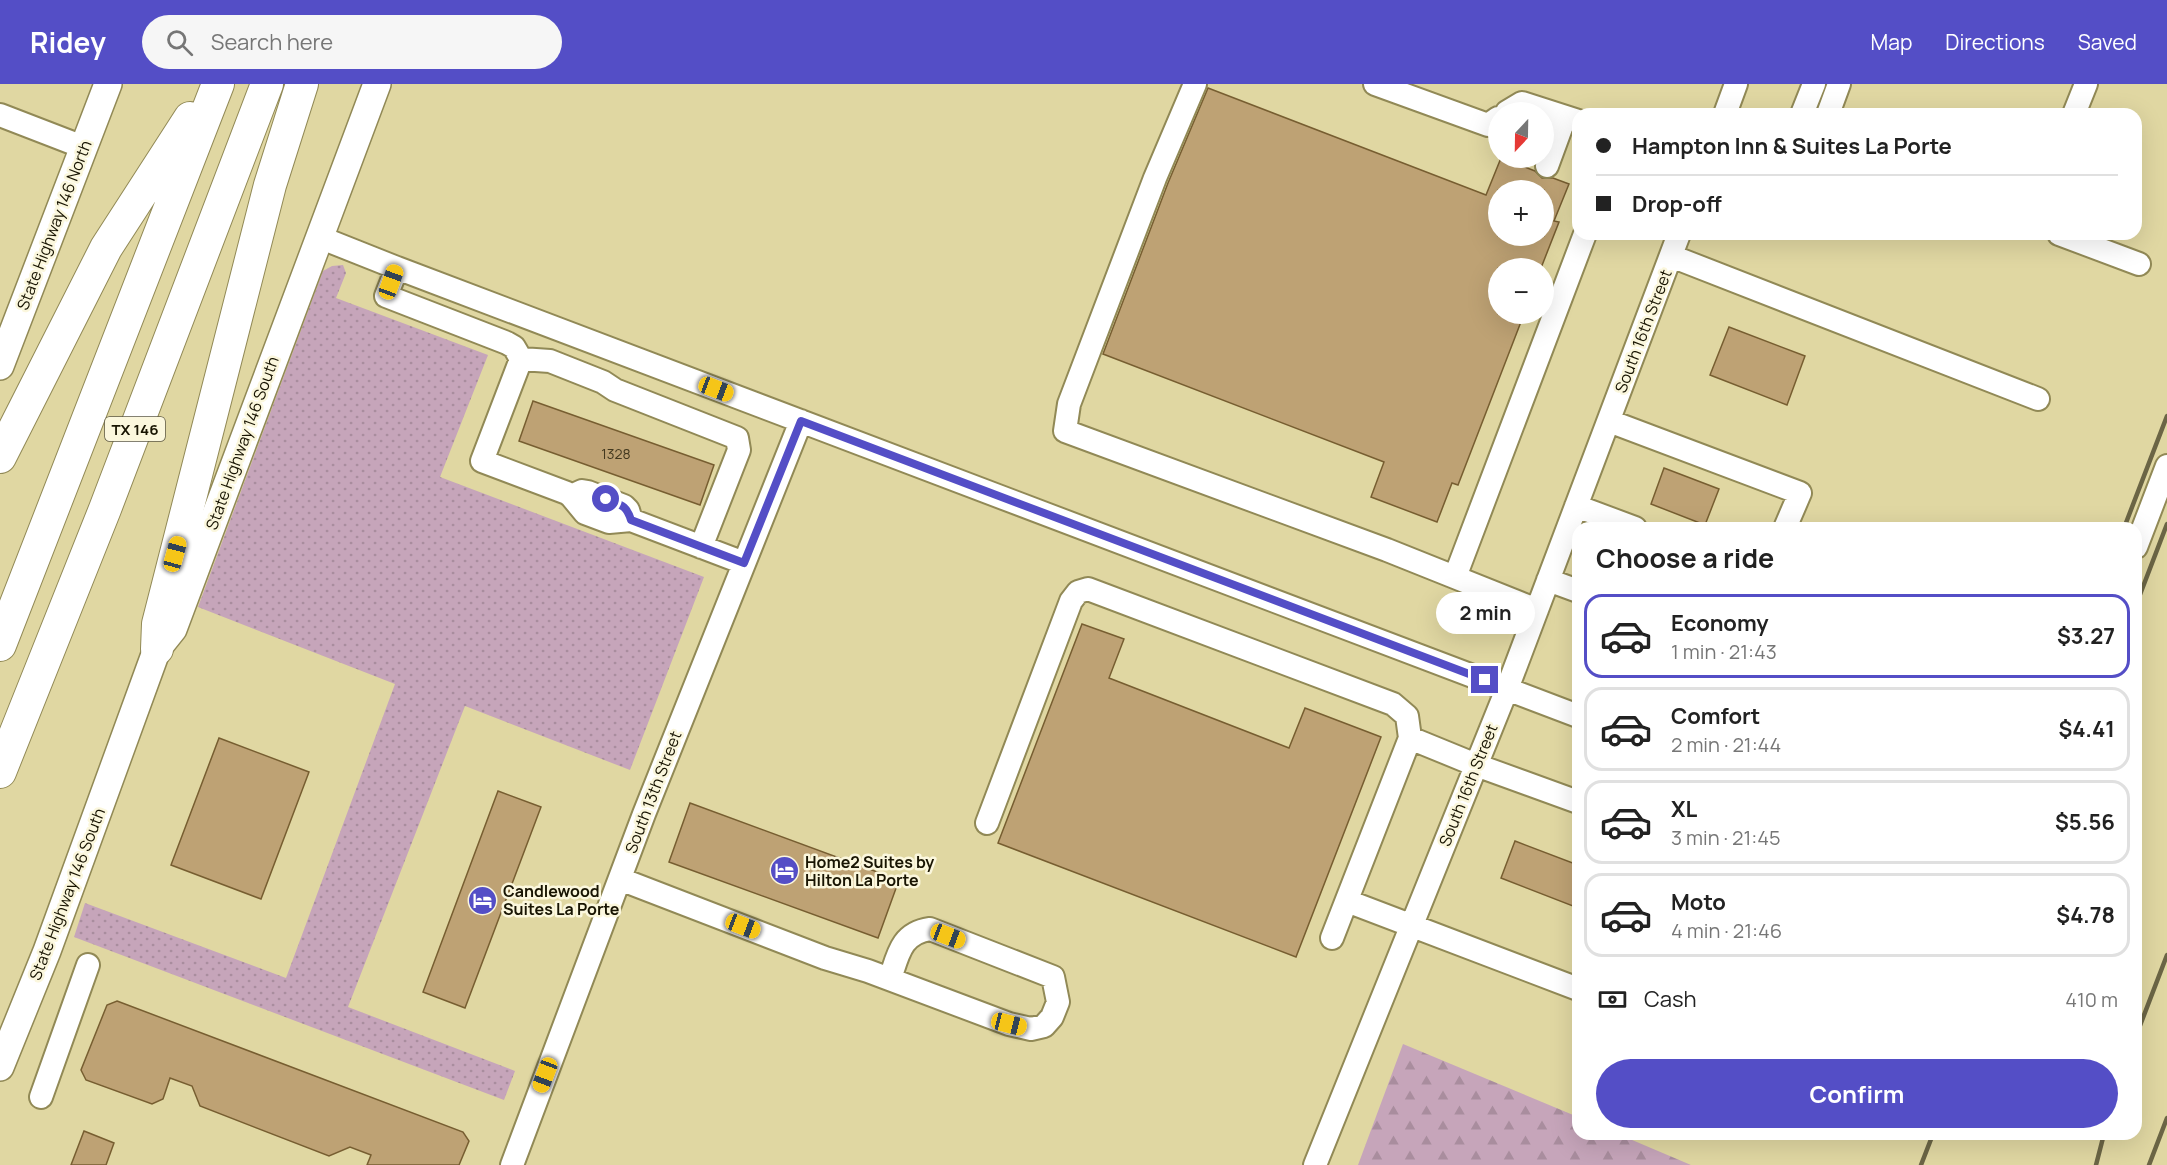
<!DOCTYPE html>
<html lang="en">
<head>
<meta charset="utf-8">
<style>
  body { margin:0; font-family:Manrope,sans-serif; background:#f6f6f6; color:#222; height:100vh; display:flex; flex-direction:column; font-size:22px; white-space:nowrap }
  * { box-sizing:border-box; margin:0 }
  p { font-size:20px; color:#767676 }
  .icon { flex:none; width:33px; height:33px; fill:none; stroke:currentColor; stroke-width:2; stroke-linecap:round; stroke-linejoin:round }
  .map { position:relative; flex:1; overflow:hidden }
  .details { position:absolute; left:1572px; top:438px; width:570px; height:618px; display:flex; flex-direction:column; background:#fff; border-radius:18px; box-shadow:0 6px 24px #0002 }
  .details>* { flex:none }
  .banner { position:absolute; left:1572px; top:24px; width:570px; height:132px; border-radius:18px; box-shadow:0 6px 24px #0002; display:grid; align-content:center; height:132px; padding:0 24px; background:#fff }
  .needle { width:39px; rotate:202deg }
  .controls { position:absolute; left:1488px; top:18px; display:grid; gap:12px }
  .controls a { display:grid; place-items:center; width:66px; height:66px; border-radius:50%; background:#fff; box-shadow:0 6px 24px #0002; font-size:30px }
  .end { position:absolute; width:27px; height:27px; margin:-14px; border:8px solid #544ec6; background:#fff; box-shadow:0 0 0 3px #fff }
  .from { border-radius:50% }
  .bubble { position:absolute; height:42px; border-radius:21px; background:#fff; box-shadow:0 6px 24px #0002; font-size:20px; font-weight:700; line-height:42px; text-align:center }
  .car { position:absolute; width:18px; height:36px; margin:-18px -9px; border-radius:8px; box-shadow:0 0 4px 2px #0007; background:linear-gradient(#f5c518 24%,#345 0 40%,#f5c518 0 76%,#345 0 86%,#f5c518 0) }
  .banner b { display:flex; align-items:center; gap:21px; height:57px; font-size:22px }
  .banner b+b { border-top:2px solid #e0e0e0 }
  .banner i { width:15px; height:15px; background:#222 }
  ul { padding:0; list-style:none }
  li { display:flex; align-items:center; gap:18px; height:84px; margin:0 12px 9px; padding:0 12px; border:3px solid #e0e0e0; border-radius:18px }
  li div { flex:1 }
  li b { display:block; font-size:22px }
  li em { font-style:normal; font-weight:700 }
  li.on { border-color:#544ec6 }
  li>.icon { width:54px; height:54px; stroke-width:1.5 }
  h2 { padding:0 24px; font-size:27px; line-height:72px }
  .pay { display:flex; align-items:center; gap:15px; height:66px; padding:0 24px; font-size:22px }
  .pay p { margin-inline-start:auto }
  .button { display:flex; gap:12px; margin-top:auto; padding:12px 24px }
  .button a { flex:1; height:69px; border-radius:36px; background:#544ec6; color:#fff; font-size:24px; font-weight:700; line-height:69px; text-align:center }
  header { display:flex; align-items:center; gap:36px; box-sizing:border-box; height:84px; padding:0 30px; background:#544ec6; color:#fff }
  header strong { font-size:28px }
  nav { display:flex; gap:33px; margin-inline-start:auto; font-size:21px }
  .search { width:420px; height:54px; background:#f6f6f6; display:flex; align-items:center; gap:15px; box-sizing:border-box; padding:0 21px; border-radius:33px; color:#767676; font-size:22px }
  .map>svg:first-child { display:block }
  .grass { fill:url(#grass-dots) }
  .forest { fill:url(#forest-firs) }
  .building { fill:#bea274; stroke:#775e31; stroke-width:1.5; fill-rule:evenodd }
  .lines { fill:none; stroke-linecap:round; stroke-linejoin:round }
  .minor-casing { stroke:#918956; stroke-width:26 }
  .major-casing { stroke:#918956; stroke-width:30 }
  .highway-casing { stroke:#918956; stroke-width:34 }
  .minor { stroke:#fff; stroke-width:22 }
  .major { stroke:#fff; stroke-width:27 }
  .highway { stroke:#fff; stroke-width:32 }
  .rail { stroke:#6b6545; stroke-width:4.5 }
  .route { stroke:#544ec6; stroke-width:8 }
  .labels { text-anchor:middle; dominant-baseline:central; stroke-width:5; stroke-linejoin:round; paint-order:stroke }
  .number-label { font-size:14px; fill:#42381e }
  .shield { fill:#fbf7dd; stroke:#5c5844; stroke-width:1.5 }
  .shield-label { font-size:15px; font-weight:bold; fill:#181402 }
  .street-label { font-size:16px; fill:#181402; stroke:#fbf7dd }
  .poi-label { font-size:16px; font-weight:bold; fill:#181402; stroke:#fbf7dd; text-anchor:start }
</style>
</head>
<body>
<header>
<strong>Ridey</strong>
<div class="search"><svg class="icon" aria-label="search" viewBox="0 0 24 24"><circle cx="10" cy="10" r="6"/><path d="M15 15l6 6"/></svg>Search here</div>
<nav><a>Map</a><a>Directions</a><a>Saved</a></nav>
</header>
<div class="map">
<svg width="2167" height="1081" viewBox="0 0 2167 1081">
  <defs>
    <pattern id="grass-dots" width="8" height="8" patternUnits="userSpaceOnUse" patternTransform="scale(1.5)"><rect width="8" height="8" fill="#c6a5ba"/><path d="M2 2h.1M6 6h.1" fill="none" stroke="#a98d9e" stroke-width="1.8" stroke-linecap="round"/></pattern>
    <pattern id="forest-firs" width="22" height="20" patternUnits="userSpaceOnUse" patternTransform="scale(1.5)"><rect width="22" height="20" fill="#c6a5ba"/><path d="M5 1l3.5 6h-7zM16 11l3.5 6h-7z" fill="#a98d9e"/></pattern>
  </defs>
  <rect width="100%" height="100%" fill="#e0d7a2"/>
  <path class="grass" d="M343,181L346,189L336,214L488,271L440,393L704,493L630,686L465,622L348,923L515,987L504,1016L74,853L85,819L286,894L395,600L198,523L323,187L332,182Z"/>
  <path class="forest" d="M1403,960L1578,1033V1050H1618L1691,1081H1358Z"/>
  <path class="building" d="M1208,4L1486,111L1501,74L1535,87L1542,94H1553L1569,100L1554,137L1559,138L1541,184H1498V230H1524L1458,401L1452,399L1437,438L1371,413L1384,378L1103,270L1168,99ZM1498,106H1544V152H1498Z
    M1729,243L1805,272L1787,321L1710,291Z
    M533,317L714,381L700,421L519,357Z
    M1664,384L1719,405L1705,441L1651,420Z
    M1082,540L1124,555L1109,594L1289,664L1305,624L1381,653L1296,873L998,759Z
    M219,654L309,688L261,815L171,781Z
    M498,707L541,723L465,924L423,908Z
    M690,719L899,796L878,854L669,778Z
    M1515,757L1578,781V824L1501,794Z
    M117,917L463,1048L469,1057L459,1081H367L371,1071L350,1063L329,1072L200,1022L192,1002L170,994L163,1015L152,1020L86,996L81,986L107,921Z
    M84,1047L114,1059L106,1081H71Z"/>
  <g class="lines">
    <defs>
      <path id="minor" d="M1195,0L1155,94L1069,320L1065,347L1387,466L1537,526
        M1375,0L1488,41L1498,34
        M1507,28L1522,19L1578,37
        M1725,30L1736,0
        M1802,30L1814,0
        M1828,30L1839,0
        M2074,30L2086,0
        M0,31L83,63
        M1547,82L1565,33
        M2059,150L2139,180
        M319,153L397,184L386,212L507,259L514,263L521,275L550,277L603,298L615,306L737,354L739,366L701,463
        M1671,172L2038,315
        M397,184L1578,632
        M521,275L482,377L567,409L571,412L585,429L609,438L631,436L744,479
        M1609,337L1800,409L1785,444
        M571,412L582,407L588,408L624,422L628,426L631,436
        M1576,422L1635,444
        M2136,463L2167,382
        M1455,493L1585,150
        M1548,496L1578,507
        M987,739L1071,517L1078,508L1088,505L1393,620L1407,632L1410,654L1476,681L1578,718
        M620,795L825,874L868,887L1009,940L1031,945L1044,942L1052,933L1058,918L1053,893L930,845C901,849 898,871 890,895
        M1347,817L1578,905
        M1332,854L1410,654
        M41,1013L88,881
        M512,1081L644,730L801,337
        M1315,1081L1507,605L1679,150"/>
      <path id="major" d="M0,282L108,0
        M0,983L47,867L157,565L173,545L377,0"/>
      <path id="highway" d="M0,373L106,164L190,34
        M0,561L218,0
        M157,565L158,540L270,101L302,0
        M0,688L105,425L267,0"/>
    </defs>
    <use href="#minor" class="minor-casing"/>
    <use href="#major" class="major-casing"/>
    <use href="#highway" class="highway-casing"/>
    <use href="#minor" class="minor"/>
    <use href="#major" class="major"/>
    <use href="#highway" class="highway"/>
    <path class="rail" d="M2124,444L2167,332
      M2136,521L2167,440
      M2136,952L2167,871
      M1921,1081L1933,1050
      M2096,1081L2104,1050
      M2149,1081L2167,1034"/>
  </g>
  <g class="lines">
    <path class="route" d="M606,415C620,421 626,420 631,436L744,479L801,337L1485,596"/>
  </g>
  <defs>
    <symbol id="hotel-disc" viewBox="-11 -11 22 22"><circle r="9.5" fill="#544ec6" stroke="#fbf7dd"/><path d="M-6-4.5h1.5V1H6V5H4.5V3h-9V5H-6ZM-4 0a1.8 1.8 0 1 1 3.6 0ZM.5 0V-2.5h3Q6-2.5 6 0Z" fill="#fff"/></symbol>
  </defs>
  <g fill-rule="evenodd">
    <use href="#hotel-disc" x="768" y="770" width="33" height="33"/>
    <use href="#hotel-disc" x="466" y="800" width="33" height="33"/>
  </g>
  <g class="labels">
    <g class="number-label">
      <text x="616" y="369">1328</text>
    </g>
    <rect class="shield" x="105" y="333" width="60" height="24" rx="4.5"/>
    <g class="shield-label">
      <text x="135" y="345">TX 146</text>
    </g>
    <g class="street-label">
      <text transform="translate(54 141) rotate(-69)">State Highway 146 North</text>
      <text transform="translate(1643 247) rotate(-69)">South 16th Street</text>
      <text transform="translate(242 359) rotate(-70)">State Highway 146 South</text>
      <text transform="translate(1468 701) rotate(-68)">South 16th Street</text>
      <text transform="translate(653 708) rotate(-69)">South 13th Street</text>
      <text transform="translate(67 810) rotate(-69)">State Highway 146 South</text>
    </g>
    <g class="poi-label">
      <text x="805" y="778">Home2 Suites by<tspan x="805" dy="18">Hilton La Porte</tspan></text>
      <text x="503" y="807">Candlewood<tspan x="503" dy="18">Suites La Porte</tspan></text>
    </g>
  </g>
</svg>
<div class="controls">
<a><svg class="needle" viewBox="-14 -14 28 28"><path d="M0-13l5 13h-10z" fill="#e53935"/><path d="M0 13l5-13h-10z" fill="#767676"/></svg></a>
<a>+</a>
<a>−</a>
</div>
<i class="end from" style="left:606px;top:415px"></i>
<i class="end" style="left:1485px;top:596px"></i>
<div class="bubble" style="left:1436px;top:508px;width:99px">2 min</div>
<i class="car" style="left:391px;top:198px;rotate:20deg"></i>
<i class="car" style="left:716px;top:305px;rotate:111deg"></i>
<i class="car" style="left:175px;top:470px;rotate:15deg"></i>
<i class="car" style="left:743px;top:842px;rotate:111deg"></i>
<i class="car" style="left:948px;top:852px;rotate:111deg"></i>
<i class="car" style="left:1009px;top:940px;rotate:104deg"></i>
<i class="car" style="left:545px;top:991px;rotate:201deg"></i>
<div class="banner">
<b><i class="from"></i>Hampton Inn &amp; Suites La Porte</b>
<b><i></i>Drop-off</b>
</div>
<section class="details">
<h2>Choose a ride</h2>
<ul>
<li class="on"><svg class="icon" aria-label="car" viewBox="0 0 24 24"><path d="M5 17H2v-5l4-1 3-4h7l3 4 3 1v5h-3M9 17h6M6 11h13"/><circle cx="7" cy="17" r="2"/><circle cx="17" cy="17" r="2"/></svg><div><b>Economy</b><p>1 min · 21:43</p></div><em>$3.27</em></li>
<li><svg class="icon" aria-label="car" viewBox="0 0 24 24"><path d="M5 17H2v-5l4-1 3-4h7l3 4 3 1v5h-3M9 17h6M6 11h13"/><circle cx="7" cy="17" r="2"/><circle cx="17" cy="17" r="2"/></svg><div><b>Comfort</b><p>2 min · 21:44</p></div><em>$4.41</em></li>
<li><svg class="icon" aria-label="car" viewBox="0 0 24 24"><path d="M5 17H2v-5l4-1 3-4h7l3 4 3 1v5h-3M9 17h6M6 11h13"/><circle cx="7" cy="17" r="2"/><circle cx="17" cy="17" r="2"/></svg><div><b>XL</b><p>3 min · 21:45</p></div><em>$5.56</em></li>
<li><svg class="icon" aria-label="car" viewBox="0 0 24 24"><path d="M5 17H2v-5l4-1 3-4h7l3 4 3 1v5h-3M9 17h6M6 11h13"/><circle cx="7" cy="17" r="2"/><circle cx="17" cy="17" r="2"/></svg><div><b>Moto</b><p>4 min · 21:46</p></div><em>$4.78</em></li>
</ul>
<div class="pay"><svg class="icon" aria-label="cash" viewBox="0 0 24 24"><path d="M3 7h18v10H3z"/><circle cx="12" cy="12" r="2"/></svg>Cash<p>410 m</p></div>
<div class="button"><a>Confirm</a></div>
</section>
</div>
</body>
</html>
